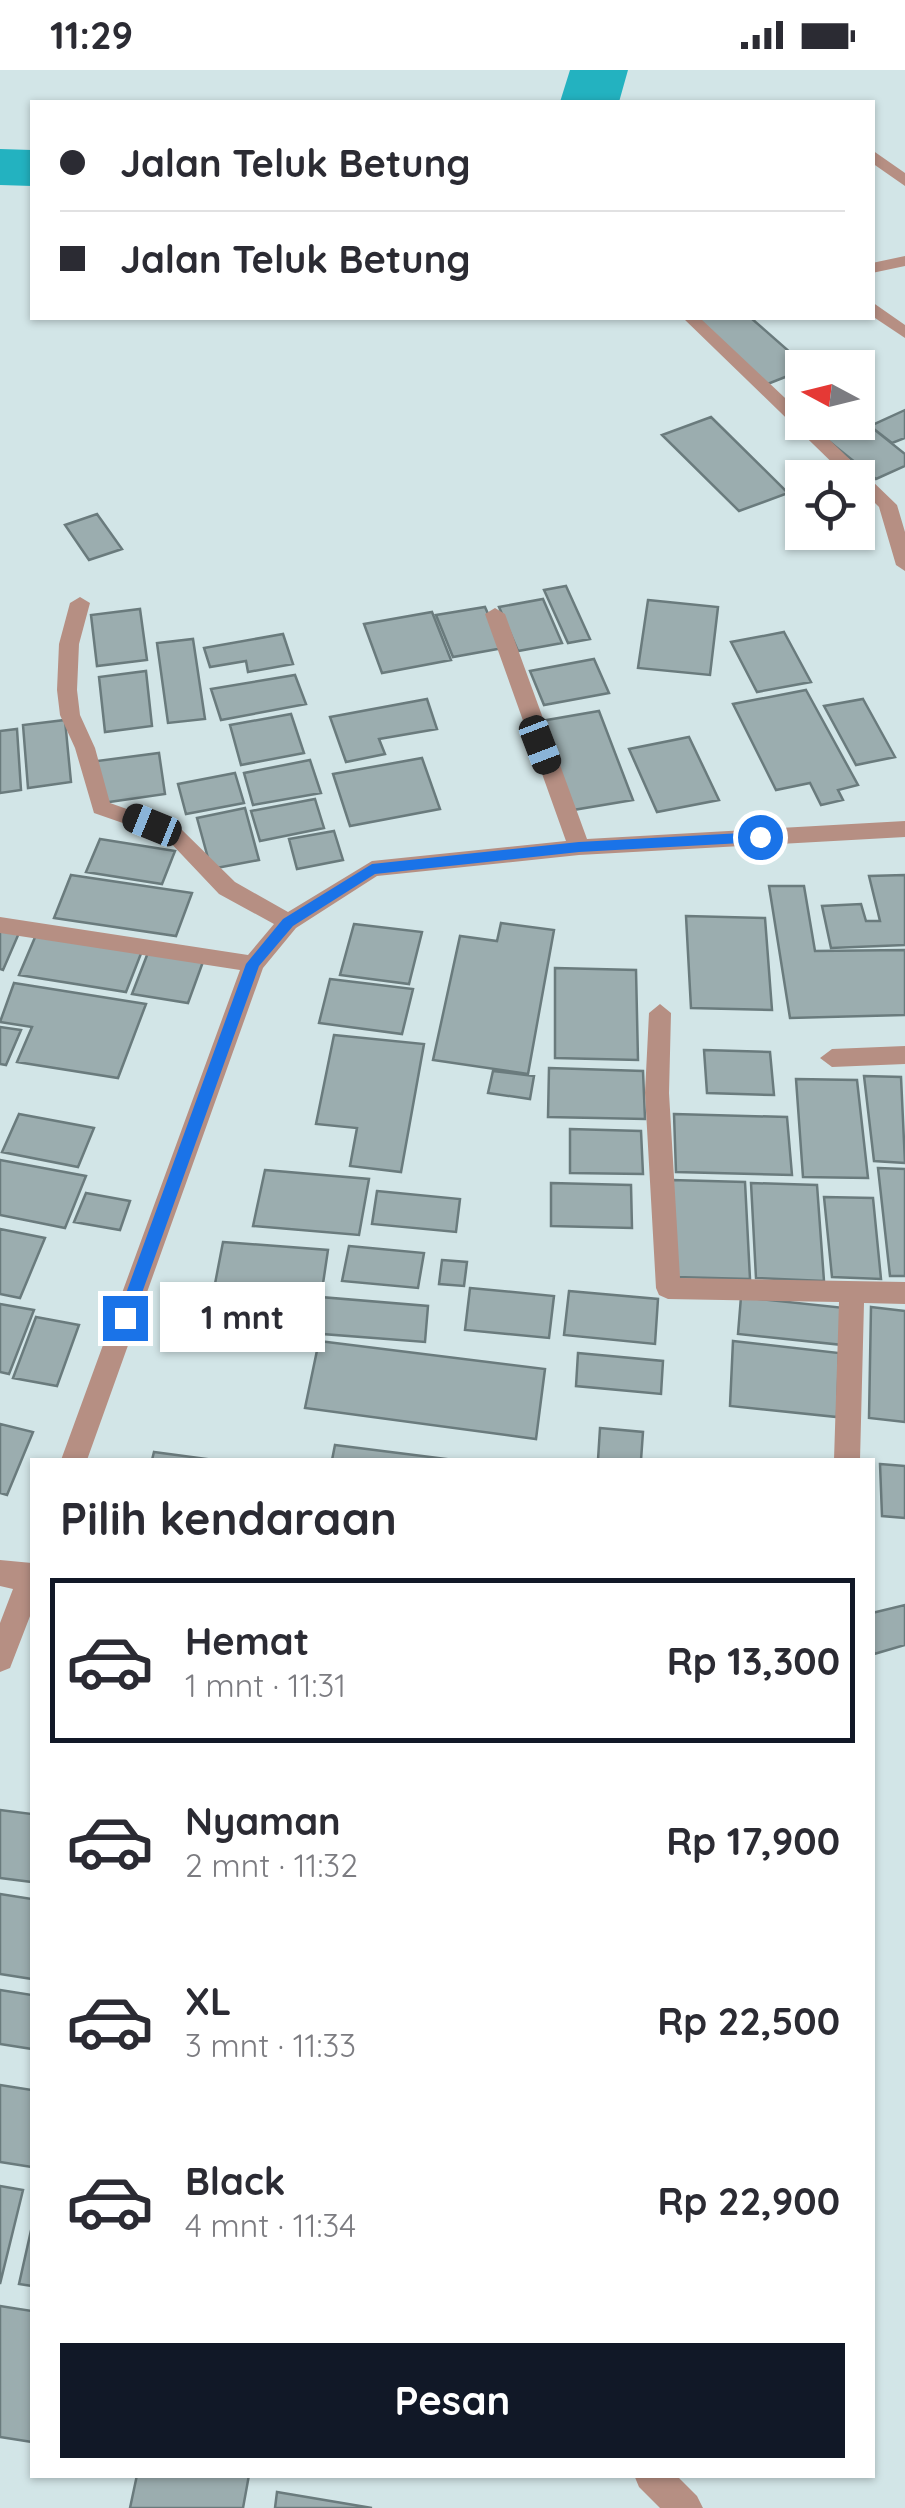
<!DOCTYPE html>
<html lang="id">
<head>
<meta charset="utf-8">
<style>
  body { margin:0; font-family:Quicksand,sans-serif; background:#f7f7f7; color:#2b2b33; height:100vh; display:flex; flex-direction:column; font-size:38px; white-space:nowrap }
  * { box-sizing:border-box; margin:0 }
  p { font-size:32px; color:#7c7c81 }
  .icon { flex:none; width:55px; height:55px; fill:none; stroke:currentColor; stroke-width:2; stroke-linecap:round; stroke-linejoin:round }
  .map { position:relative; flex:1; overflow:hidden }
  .panel { position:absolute; left:30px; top:1388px; width:845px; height:1020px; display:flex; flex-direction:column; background:#fff; border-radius:0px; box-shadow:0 2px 8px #0004 }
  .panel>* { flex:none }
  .banner { position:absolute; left:30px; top:30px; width:845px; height:220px; border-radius:0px; box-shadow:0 2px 8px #0004; display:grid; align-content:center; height:220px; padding:0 30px; background:#fff }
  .needle { width:65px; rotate:277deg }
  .controls { position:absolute; left:785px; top:280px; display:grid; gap:20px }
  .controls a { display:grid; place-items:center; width:90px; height:90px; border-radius:0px; background:#fff; box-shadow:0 2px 8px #0004; font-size:50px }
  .end { position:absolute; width:45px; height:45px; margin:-22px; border:12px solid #1a73e8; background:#fff; box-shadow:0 0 0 5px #fff }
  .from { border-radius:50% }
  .bubble { position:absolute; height:70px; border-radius:0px; background:#fff; box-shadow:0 2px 8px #0004; font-size:32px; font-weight:700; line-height:70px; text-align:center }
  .car { position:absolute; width:30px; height:60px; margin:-30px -15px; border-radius:12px; box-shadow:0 0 8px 2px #0007; background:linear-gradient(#222 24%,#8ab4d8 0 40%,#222 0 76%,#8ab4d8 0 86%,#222 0) }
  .banner b { display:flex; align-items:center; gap:35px; height:95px; font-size:38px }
  .banner b+b { border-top:2px solid #e1e1e2 }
  .banner i { width:25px; height:25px; background:#2b2b33 }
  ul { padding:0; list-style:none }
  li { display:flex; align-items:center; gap:30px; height:165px; margin:0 20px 15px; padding:0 10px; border:5px solid transparent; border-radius:0px }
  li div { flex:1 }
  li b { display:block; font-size:38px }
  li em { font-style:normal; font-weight:700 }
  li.active { border-color:#111827 }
  li>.icon { width:90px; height:90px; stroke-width:1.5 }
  h2 { padding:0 30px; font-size:45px; line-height:120px }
  .button { display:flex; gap:20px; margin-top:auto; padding:20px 30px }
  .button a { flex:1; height:115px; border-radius:0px; background:#111827; color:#fff; font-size:40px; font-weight:700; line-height:115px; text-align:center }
  .status { display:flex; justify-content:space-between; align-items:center; height:70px; padding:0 50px; background:#fff; direction:ltr }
  .status svg { height:28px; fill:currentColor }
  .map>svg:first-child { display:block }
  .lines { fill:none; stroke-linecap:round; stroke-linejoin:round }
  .river { fill:#23b2c0; fill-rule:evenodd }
  .building { fill:#9badaf; stroke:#6a7b7d; stroke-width:2.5 }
  .minor { fill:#b68f83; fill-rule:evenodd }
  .route { fill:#1a73e8 }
</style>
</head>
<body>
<div class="status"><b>11:29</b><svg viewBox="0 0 49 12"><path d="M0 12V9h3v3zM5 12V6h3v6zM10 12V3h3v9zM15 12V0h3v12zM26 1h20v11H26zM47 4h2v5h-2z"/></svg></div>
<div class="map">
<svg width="905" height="2438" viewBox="0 0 905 2438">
  <rect width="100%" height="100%" fill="#d2e5e7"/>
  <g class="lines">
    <path class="river" d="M570,0H628L619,32H560Z
      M0,79L32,80V116L0,115Z"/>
  </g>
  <path class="building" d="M689,248H751L808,298L765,315Z
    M905,340V368L892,373L870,356Z
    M711,347L788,423L739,441L662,365Z
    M860,348L905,384V396L876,409L821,365Z
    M97,444L122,479L89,490L65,455Z
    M566,516L590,569L568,573L544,520Z
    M543,529L562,573L518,581L499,537Z
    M648,530L718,537L710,605L638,598Z
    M485,537L503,578L453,587L436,545Z
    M140,539L147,590L97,596L91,545Z
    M432,542L451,590L382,603L364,554Z
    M784,562L811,612L757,622L731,572Z
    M283,564L293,594L248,602L246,591L210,597L204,578Z
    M193,569L205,649L168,653L157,573Z
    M594,589L609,623L544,635L530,601Z
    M146,601L152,656L105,662L99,607Z
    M295,605L306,634L221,650L211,619Z
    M806,620L858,715L838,720L843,730L821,735L810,713L776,720L733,634Z
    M427,629L437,659L379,669L385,684L346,692L330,647Z
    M863,629L895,687L856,695L824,636Z
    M599,641L633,730L573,740L541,651Z
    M291,644L304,683L241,695L230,655Z
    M65,650L71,712L28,718L23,655Z
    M17,659L21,720L0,723V661Z
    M689,667L719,730L657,742L629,679Z
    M159,683L165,724L102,733L97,691Z
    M422,688L440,739L350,756L333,704Z
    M310,690L321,723L253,735L244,703Z
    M235,703L244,733L186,744L178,714Z
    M315,729L324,758L260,771L251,741Z
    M245,738L259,790L211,799L197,748Z
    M334,761L343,790L297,799L289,769Z
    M100,769L175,781L162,814L86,802Z
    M71,805L192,823L176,866L54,848Z
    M905,805V875L831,878L822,836L861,834L866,851H880L869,806Z
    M769,816H804L815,881L905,880V945L790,948Z
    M686,846L765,848L772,940L691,938Z
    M501,853L554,860L528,1004L433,990L460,866L497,871Z
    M354,854L422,862L409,914L340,905Z
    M0,860L19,863L3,900L0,899Z
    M36,865L142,881L126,922L19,905Z
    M149,880L204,889L188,933L132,924Z
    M555,898L636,900L638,990L555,988Z
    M330,909L413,919L402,964L319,953Z
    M14,913L146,934L118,1008L17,992L32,957L0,952Z
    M0,957L21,960L6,995L0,994Z
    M334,965L424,974L401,1102L350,1096L357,1058L316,1054Z
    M704,980L770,982L774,1025L707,1023Z
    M549,998L643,1001L645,1049L548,1047Z
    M493,1001L534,1006L530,1029L488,1023Z
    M864,1006L901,1007L905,1093L874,1091Z
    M796,1009L857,1010L868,1108L803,1107Z
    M19,1044L94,1058L78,1097L2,1082Z
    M674,1044L787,1047L792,1105L676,1102Z
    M570,1059L641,1061L643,1104L570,1103Z
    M0,1090L86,1106L65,1158L0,1145Z
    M878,1098L905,1099V1206H890Z
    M265,1100L369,1109L359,1165L253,1156Z
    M671,1110L745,1112L750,1209L675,1207Z
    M551,1113L631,1115L632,1158L551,1156Z
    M751,1113L817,1115L824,1211L756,1208Z
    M377,1121L460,1129L456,1162L372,1154Z
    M86,1123L130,1131L120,1160L74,1152Z
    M824,1127L873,1128L881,1209L832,1207Z
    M0,1159L45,1168L20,1228L0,1224Z
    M223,1172L328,1180L321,1227L428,1236L425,1272L310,1263L312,1253L209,1245Z
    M349,1176L424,1183L418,1218L342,1211Z
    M442,1190L467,1192L464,1216L439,1214Z
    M470,1218L554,1226L549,1268L465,1260Z
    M569,1221L658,1229L655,1274L564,1265Z
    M741,1227L845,1238L843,1275L738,1264Z
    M0,1234L34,1240L9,1304L0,1302Z
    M871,1237L905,1241V1352L869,1348Z
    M36,1247L79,1255L57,1316L13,1308Z
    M319,1271L545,1299L536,1369L305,1338Z
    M733,1271L839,1283L837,1347L730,1336Z
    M578,1283L663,1291L661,1324L576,1316Z
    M0,1354L33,1362L7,1425L0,1423Z
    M600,1358L643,1362L641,1390H598Z
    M335,1375L454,1390H332Z
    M154,1382L214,1390H152Z
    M880,1394L905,1396V1448L882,1446Z
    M905,1535V1575L874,1584L872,1543Z
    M0,1740L32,1744V1812L0,1808Z
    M0,1824L32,1829V1909L0,1904Z
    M0,1920L32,1925V1979L0,1974Z
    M0,2015L32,2020V2097L0,2092Z
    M0,2116L23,2120L0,2214Z
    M32,2156V2216L19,2214Z
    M0,2236L32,2241V2372L0,2367Z
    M137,2405H249L243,2438H130Z
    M277,2422L372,2438H275Z"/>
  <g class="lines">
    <path class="minor" d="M872,80L905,103V116L872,93Z
      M905,186V196L872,203V193Z
      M872,232L905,255V268L872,246Z
      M683,248H700L802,344V352H811L897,435L905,462V501L896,495L879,437L858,416V408H848Z
      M80,527L90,533L79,574L77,620L80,645L95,678L110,733L180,758L235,812L288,842L372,791L566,771L485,544L495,538L505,544L587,769L905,751V767L579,785L377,806L296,858L263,898L87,1390H61L240,900L0,863V847L248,885L274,854L219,824L166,768L94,743L75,678L60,645L57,620L59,574L70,533Z
      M660,934L671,943L669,1023L680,1208L905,1212V1234L864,1233L860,1390H834L839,1232L668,1229L659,1225L656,1218L645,1023L649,943Z
      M905,976V994L832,997L820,988L832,979Z
      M0,1490L32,1493V1541L10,1598L0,1602V1553L13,1519L0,1516Z
      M634,2405H676L697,2426L703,2438H660L639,2417Z"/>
  </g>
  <path class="route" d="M760,762L767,767L760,772L579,782L375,804L293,856L259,896L133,1248L125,1255L119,1253L117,1248L246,894L283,849L372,794L579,772Z"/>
</svg>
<div class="controls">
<a><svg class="needle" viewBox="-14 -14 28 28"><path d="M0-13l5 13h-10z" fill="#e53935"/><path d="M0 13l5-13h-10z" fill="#7c7c81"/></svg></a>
<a><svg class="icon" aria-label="locate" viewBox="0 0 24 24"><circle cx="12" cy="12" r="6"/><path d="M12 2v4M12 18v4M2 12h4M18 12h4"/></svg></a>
</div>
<i class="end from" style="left:760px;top:767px"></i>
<i class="end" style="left:125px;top:1248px"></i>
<div class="bubble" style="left:160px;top:1212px;width:165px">1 mnt</div>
<i class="car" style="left:540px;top:675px;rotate:159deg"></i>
<i class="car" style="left:152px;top:755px;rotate:292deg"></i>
<div class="banner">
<b><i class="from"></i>Jalan Teluk Betung</b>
<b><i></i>Jalan Teluk Betung</b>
</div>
<section class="panel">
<h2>Pilih kendaraan</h2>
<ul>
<li class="active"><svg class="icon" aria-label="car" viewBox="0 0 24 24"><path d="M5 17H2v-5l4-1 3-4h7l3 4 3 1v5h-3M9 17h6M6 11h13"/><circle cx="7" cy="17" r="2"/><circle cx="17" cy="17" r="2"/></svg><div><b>Hemat</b><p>1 mnt · 11:31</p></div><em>Rp 13,300</em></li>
<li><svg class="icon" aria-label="car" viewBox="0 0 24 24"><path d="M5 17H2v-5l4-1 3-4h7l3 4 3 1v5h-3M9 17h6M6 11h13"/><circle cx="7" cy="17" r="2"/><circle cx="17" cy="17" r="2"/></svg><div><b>Nyaman</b><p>2 mnt · 11:32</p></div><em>Rp 17,900</em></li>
<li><svg class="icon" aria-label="car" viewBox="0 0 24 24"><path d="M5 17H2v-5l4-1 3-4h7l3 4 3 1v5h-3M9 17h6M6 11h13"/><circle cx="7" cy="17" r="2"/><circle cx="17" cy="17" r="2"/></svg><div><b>XL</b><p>3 mnt · 11:33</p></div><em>Rp 22,500</em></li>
<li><svg class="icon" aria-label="car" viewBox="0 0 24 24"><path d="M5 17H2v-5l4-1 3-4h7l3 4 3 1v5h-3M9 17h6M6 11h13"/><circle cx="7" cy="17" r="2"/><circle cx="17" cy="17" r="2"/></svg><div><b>Black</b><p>4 mnt · 11:34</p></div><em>Rp 22,900</em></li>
</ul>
<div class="button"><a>Pesan</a></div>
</section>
</div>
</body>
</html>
